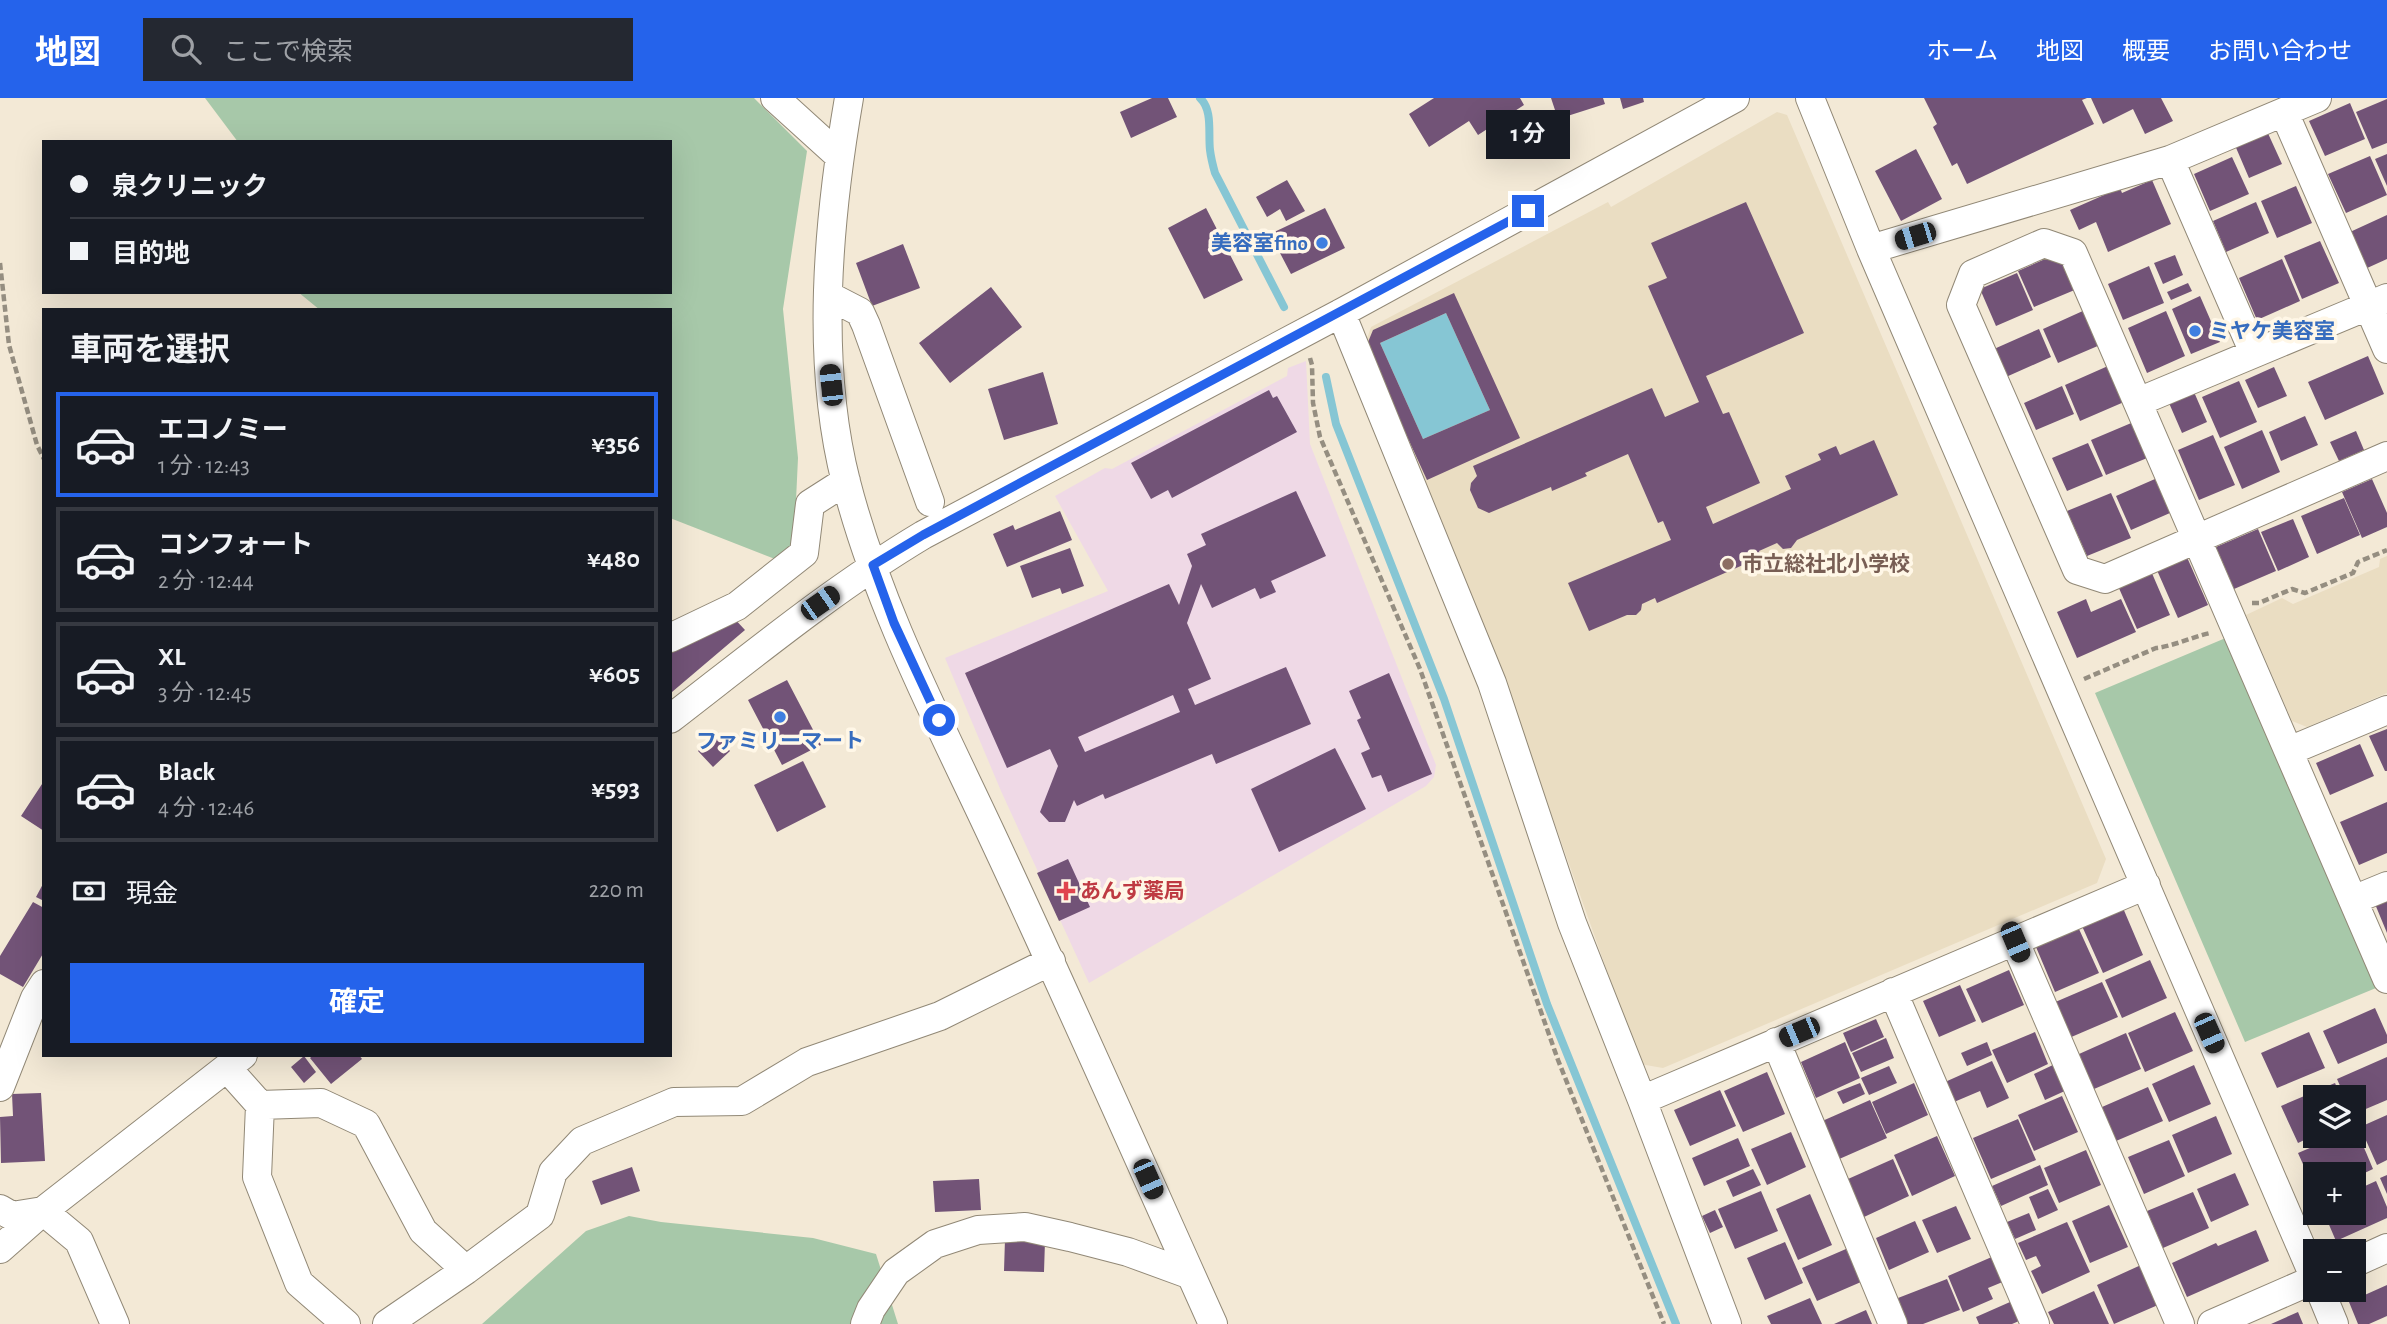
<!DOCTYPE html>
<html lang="ja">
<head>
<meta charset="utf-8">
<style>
  body { margin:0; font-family:"Alegreya Sans","Noto Sans JP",sans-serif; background:#242831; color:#f1f3f6; height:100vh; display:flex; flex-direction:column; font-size:26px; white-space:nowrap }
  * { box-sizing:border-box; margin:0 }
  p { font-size:23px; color:#9ea1a6 }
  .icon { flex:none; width:38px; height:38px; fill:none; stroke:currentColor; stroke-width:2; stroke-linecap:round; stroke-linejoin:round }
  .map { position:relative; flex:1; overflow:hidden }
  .sheet { position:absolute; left:42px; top:210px; width:630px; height:749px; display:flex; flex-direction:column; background:#171b24; border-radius:0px; box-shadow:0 7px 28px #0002 }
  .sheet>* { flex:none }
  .guide { position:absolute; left:42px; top:42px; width:630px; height:154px; border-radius:0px; box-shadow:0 7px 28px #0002; display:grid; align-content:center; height:154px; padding:0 28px; background:#171b24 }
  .fabs { position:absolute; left:2303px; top:987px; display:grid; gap:14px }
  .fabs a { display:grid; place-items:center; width:63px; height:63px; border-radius:0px; background:#171b24; box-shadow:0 7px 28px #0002; font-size:35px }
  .end { position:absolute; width:32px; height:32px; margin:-16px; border:9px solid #2563eb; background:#fff; box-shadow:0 0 0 4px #fff }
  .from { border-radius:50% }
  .bubble { position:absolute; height:49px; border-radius:0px; background:#171b24; box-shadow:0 7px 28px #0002; font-size:23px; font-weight:700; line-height:49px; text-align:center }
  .car { position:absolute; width:21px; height:42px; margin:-21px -10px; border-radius:9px; box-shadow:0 0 5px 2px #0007; background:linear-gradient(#222 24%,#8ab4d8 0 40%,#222 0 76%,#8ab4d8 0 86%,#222 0) }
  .guide b { display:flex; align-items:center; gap:24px; height:66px; font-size:26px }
  .guide b+b { border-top:2px solid #363941 }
  .guide i { width:18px; height:18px; background:#f1f3f6 }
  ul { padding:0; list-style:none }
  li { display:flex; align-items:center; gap:21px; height:105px; margin:0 14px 10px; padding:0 14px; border:4px solid #363941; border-radius:0px }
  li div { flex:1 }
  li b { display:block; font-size:26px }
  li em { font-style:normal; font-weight:700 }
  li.on { border-color:#2563eb }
  li>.icon { width:63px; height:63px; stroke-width:1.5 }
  h2 { padding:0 28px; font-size:32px; line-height:84px }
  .pay { display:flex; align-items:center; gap:18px; height:77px; padding:0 28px; font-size:26px }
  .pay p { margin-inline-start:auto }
  .action { display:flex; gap:14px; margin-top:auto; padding:14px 28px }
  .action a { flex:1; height:80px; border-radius:0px; background:#2563eb; color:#fff; font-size:28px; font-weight:700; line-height:80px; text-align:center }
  header { display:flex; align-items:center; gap:42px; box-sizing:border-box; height:98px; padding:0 35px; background:#2563eb; color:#fff }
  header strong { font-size:33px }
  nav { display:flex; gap:38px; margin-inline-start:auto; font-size:24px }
  .search { width:490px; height:63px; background:#242831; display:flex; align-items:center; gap:18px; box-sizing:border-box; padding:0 24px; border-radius:0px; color:#9ea1a6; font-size:26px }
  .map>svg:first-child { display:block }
  .built { fill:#eaddc2 }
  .medical { fill:#efd9e6 }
  .green { fill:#a7c8a9 }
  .water { fill:#86c6d4 }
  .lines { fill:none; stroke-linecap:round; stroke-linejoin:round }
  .stream { stroke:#86c6d4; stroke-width:8 }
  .building { fill:#725377; fill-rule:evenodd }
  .minor-casing { stroke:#918876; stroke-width:30 }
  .path { stroke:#958e81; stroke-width:4.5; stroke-dasharray:7 3.5; stroke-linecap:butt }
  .minor { stroke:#fff; stroke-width:28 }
  .route { stroke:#2563eb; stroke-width:9 }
  .shop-dot { fill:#3f7fe0; stroke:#fff7e7; stroke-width:2.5 }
  .education-dot { fill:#8d6e63; stroke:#fff7e7; stroke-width:2.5 }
  .health-dot { fill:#e0444e; stroke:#fff7e7; stroke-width:2.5 }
  .labels { text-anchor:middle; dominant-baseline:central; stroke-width:7; stroke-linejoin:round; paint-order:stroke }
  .shop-label { font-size:21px; font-weight:bold; fill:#366cbe; stroke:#fff7e7; text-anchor:end }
  .education-label { font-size:21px; font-weight:bold; fill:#785e54; stroke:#fff7e7; text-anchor:start }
  .health-label { font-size:21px; font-weight:bold; fill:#be3a42; stroke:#fff7e7; text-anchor:start }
</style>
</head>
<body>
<header>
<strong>地図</strong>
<div class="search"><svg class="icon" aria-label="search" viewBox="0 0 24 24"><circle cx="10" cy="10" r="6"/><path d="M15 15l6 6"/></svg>ここで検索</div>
<nav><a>ホーム</a><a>地図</a><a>概要</a><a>お問い合わせ</a></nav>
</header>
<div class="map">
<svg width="2387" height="1226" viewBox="0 0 2387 1226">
  <rect width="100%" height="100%" fill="#f3e9d6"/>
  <path class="built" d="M1777,14L1787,17L2106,761L2097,785L1663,970L1640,966L1519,625L1364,249L1371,229L1608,104L1611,109Z
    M2387,458V595L2307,629L2292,623L2246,517L2282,500L2293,506L2379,469L2380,461Z"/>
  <path class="medical" d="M1306,263L1310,346L1436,667L1434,679L1426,688L1089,885L1001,693L945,560L1108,493L1055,398L1105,370L1112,371L1287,278L1288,270Z"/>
  <path class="green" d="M205,0H754L807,53L783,211L798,360L794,445L775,461L670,420V212H320L298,194H670V44H238Z
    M2228,539L2376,890L2245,944L2095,595Z
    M629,1118L661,1124L813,1140L876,1156L898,1226H482L586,1133Z"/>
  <path class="water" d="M1446,215L1490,312L1423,341L1380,245Z"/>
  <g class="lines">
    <path class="stream" d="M1200,0C1213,12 1208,35 1210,52C1211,60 1213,68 1215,75L1284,209
      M1326,279L1336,326L1444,601L1547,906L1676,1226"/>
  </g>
  <path class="building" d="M1152,0H1168L1177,19L1131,40L1120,14Z
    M1434,0H1520L1524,7L1478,37L1469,23L1429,49L1409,16Z
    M1551,0H1603L1605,6L1558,21Z
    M1620,0H1643L1644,4L1623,11Z
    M1924,0H2087L2082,2L2094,26L1967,86L1957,65L1952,68L1933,29L1937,26Z
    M2091,0H2161L2173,23L2145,36L2133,11L2103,26Z
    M2387,1V45L2372,51L2356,14Z
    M2350,5L2365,41L2325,58L2309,23Z
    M2266,31L2282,66L2249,80L2234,45Z
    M1916,51L1942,101L1901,123L1875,73Z
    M2387,56V88L2375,61Z
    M2370,58L2387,97L2346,115L2328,76Z
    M2232,59L2249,96L2210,113L2194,76Z
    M1287,82L1305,113L1286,123L1280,111L1267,119L1256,99Z
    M2152,82L2171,126L2108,154L2096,124L2079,132L2070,112L2120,90L2122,95Z
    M2296,88L2312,125L2277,140L2261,103Z
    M1746,104L1804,235L1706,278L1723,316L1729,314L1760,385L1706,409L1713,426L1791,391L1785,378L1821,362L1818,356L1836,348L1840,357L1874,342L1898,397L1797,442L1791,450L1783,451L1777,445L1759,453L1761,459L1657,505L1655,500L1642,506L1641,512L1636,517H1627L1589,533L1568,485L1671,442L1663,423L1658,425L1628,356L1585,375L1587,378L1552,393L1551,389L1489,415L1478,410L1470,392L1471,385L1477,378L1473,368L1652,290L1665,319L1699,304L1648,188L1667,180L1651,145Z
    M2256,104L2269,135L2226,154L2213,123Z
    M1206,110L1243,182L1204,201L1168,130Z
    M1325,110L1345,150L1291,176L1270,136Z
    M2387,117V161L2365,171L2350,134Z
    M2320,143L2339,185L2302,201L2284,158Z
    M903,146L920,190L872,208L856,165Z
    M2061,154L2077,191L2034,209L2018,173Z
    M2175,157L2183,177L2163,186L2154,165Z
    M2282,161L2300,203L2257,222L2239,180Z
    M2149,168L2164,205L2123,222L2108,186Z
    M2017,175L2033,212L1996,228L1980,191Z
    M2188,185L2192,193L2171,202L2167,194Z
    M991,189L1022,229L950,285L919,245Z
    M1454,195L1520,340L1427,382L1366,249L1373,232ZM1446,215L1490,312L1423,341L1380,245Z
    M2200,198L2220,244L2191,256L2172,211Z
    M2085,212L2100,247L2058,265L2043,231Z
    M2166,213L2185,258L2147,275L2128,230Z
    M2039,231L2051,259L2006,279L1994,251Z
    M2368,258L2384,296L2325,322L2308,284Z
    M2108,268L2124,304L2080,323L2065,287Z
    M2274,269L2287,298L2258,310L2245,282Z
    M1043,274L1058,326L1004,342L988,291Z
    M2239,283L2257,324L2220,340L2202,299Z
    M2062,288L2074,316L2036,332L2024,305Z
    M1269,292L1273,300L1277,298L1297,334L1172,400L1168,392L1151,401L1131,365Z
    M2194,294L2207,324L2182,335L2169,305Z
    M2305,318L2318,347L2281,363L2269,334Z
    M2136,323L2152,358L2106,377L2091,342Z
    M2262,332L2280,374L2242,391L2224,349Z
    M2356,333L2364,352L2339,363L2330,344Z
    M2213,337L2235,387L2199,402L2178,352Z
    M2088,345L2103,378L2067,393L2052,360Z
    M2155,381L2170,415L2131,432L2116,398Z
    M2372,381L2387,415V429L2362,440L2342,394Z
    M1296,393L1326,458L1271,483L1276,494L1260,501L1255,490L1212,510L1201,486L1187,525L1211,581L1188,591L1195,607L1286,569L1311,626L1216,666L1212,656L1105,701L1103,696L1077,708L1074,702L1065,724H1049L1040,714L1058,668L1050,651L1007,670L965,575L1169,486L1179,507L1192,468L1187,456L1206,447L1201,436ZM1173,597L1180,614L1085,654L1078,639Z
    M2111,395L2131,440L2087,458L2067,413Z
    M2344,400L2360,437L2317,456L2301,418Z
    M1060,413L1072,442L1007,469L993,436L1013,427L1015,432Z
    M2293,421L2309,459L2278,473L2261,434Z
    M2258,431L2276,473L2234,491L2216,449Z
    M1070,450L1084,488L1062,496L1060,490L1032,500L1020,468Z
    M2186,457L2208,507L2178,520L2156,470Z
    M2151,473L2170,517L2137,531L2118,488Z
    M2086,501L2091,514L2121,501L2136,534L2077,560L2057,514Z
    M732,518L745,532L672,594L670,591V547Z
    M1389,575L1432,676L1388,694L1381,677L1372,680L1361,655L1370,651L1357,622L1361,620L1349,593Z
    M787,582L821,647L782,667L748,602Z
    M2387,631V673H2385L2369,638Z
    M715,637L730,653L713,669L698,653Z
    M2360,646L2374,678L2330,697L2316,665Z
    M1335,650L1366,711L1279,754L1251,691Z
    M803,663L826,709L777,734L754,687Z
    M44,683V733L21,718Z
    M2387,704V755L2359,767L2340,724Z
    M1068,761L1090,809L1059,823L1037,775Z
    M44,784V803L36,799Z
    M2387,801V835L2375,806Z
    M33,804L44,810V854L23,889L0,876V858Z
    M2123,810L2143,857L2103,875L2082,828Z
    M2079,831L2099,875L2055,894L2036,849Z
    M2150,862L2167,900L2122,920L2105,882Z
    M2009,872L2024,907L1982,925L1966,891Z
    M2102,884L2118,919L2069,940L2053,905Z
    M1960,887L1976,923L1939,939L1923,903Z
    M2375,910L2387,937V945L2338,966L2323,933Z
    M2175,914L2193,953L2145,974L2128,935Z
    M1876,921L1884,939L1851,954L1843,935Z
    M2035,934L2048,966L2007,985L1992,952Z
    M2309,934L2325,970L2277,990L2261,955Z
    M2126,935L2141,971L2094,991L2079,956Z
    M1886,940L1894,960L1861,974L1852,955Z
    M1845,944L1860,980L1816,1000L1801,964Z
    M1987,944L1992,957L1967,968L1961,955Z
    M313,957H359L362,961L331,986L310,960Z
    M304,958L316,974L304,985L291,969Z
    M2387,959V1002L2354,1016V999H2345L2337,981Z
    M1992,963L2009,1000L1987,1010L1980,993L1954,1004L1945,984Z
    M2055,966L2067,992L2045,1002L2034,976Z
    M2194,967L2211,1006L2169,1024L2152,986Z
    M1889,968L1897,985L1869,997L1861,980Z
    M1767,974L1785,1016L1743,1034L1724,993Z
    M1860,985L1865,996L1843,1006L1837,994Z
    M1914,985L1928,1017L1886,1036L1872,1004Z
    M2335,985L2341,999H2315V1037L2298,1045L2281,1008Z
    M2148,989L2163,1023L2116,1043L2102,1009Z
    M1720,992L1736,1028L1690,1048L1674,1012Z
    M41,995L45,1063L1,1065L0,1019L13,1018L12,996Z
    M2062,998L2078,1034L2034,1053L2018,1017Z
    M1870,1002L1887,1040L1837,1062L1820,1024Z
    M2387,1017V1062L2377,1067L2360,1029Z
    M2216,1018L2232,1056L2188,1075L2172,1037Z
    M2018,1021L2036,1062L1991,1081L1973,1040Z
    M2354,1026L2373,1071L2354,1080V1076H2315V1093L2298,1055L2338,1038H2354Z
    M1791,1034L1806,1069L1767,1087L1751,1051Z
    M1937,1038L1955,1078L1912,1098L1894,1057Z
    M1738,1040L1750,1068L1704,1088L1692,1060Z
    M2169,1042L2185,1078L2144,1096L2128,1059Z
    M2086,1052L2101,1087L2059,1105L2044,1070Z
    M1893,1061L1909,1098L1864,1119L1848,1081Z
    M2040,1067L2048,1087L2001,1108L1992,1088Z
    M632,1069L640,1093L601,1107L592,1083Z
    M1753,1071L1761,1087L1733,1099L1726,1083Z
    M2235,1075L2249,1107L2211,1124L2197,1091Z
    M2387,1077V1096L2380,1080Z
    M979,1081L981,1112L935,1114L933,1083Z
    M2376,1083L2387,1109V1120L2336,1143L2324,1115H2354V1093Z
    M2048,1091L2058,1112L2038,1121L2029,1099Z
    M1761,1093L1778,1133L1735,1151L1718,1111Z
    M2193,1094L2209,1130L2163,1150L2147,1113Z
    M1810,1096L1832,1147L1798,1162L1776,1111Z
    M2109,1107L2128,1149L2090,1165L2072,1123Z
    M1956,1108L1971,1141L1937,1155L1922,1122Z
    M1715,1112L1723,1129L1710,1135L1702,1118Z
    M2029,1115L2036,1132L2015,1141L2007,1124Z
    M1915,1123L1929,1154L1889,1172L1876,1140Z
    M2067,1124L2090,1174L2042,1196L2031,1173L2041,1168L2036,1158L2026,1162L2018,1145Z
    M2256,1132L2269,1163L2187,1199L2172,1165L2216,1145L2218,1148Z
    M1005,1141L1045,1143L1044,1174L1004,1173Z
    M1785,1144L1803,1185L1765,1202L1747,1160Z
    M1846,1151L1861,1184L1817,1203L1802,1170Z
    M1994,1158L2005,1183L1988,1190L1993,1201L1963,1214L1948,1178Z
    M2141,1167L2158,1207L2114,1226L2097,1187Z
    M1947,1181L1960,1212L1923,1226H1908L1898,1200Z
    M2387,1187V1218L2369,1226H2358L2349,1204Z
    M2094,1193L2109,1226H2054L2048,1214Z
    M1810,1200L1822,1226H1771L1767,1218Z
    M2010,1204L2019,1223L2012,1226H1979L1976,1219Z
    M1866,1212L1872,1226H1834Z
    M2298,1214L2303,1226H2271Z"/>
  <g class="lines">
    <defs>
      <path id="minor" d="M775,0L839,58
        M849,0C828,122 815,263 846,384C880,516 946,637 1002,759C1074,914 1143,1070 1213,1226
        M1810,0L1871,151L2315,1181
        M2284,14L2387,251
        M2170,62L2254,255
        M1871,151L2170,62L2317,0
        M829,198L860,214L866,227L930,404
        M1341,215L1492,585L1572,825L1642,1002L1727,1226
        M2138,304L2387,200
        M2387,358L2105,481L2077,472L1961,207L1973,176L2044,145L2073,155L2387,881
        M670,540L737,508L804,455L810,406L846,383
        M670,621C753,557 833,491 923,437L1341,215L1735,0
        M2289,653L2387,612
        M2353,802L2387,788
        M2015,844L2180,1226
        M1893,894L2035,1226
        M1776,944L1893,1226
        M227,970L260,1007L321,1005L366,1026L423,1133L466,1172L540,1117L553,1074L582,1043L674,1004L742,1003L807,964L940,918L1051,863
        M0,989L35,900L44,886
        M1642,1002L2146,787
        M260,1007L257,1079L299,1185L346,1226
        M0,1111L12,1118L43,1113L79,1143L115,1226
        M0,1151L43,1113L243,957
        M2354,1165L2387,1150
        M2320,1192L2334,1226
        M387,1226L466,1172
        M865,1226L871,1211L896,1174L935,1146L978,1132L1025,1129L1070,1139L1128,1154L1191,1177
        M2212,1226L2315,1181"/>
    </defs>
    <use href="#minor" class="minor-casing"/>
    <path class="path" d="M0,165L9,247L37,347L44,361
      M1310,260L1312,267L1313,305L1320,339L1420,571L1558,962L1664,1226
      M2252,505H2259L2292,491L2305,495L2353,475L2358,464L2387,452
      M2084,581L2156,550C2174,548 2192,539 2210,535"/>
    <use href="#minor" class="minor"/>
  </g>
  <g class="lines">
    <path class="route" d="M939,622L894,525L873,467L923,437L1528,113"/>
  </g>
  <g class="shop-dot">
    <circle cx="1322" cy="145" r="7"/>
    <circle cx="2195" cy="233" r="7"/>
    <circle cx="780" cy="619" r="7"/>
  </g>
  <circle class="education-dot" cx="1728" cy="466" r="7"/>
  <path class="health-dot" d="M1062.5 782.5h7v7h7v7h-7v7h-7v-7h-7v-7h7z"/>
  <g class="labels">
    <g class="shop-label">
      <text x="1308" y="145">美容室fino</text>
      <text x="2209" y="233" text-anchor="start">ミヤケ美容室</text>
      <text x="780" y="643" text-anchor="middle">ファミリーマート</text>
    </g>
    <g class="education-label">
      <text x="1742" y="466">市立総社北小学校</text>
    </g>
    <g class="health-label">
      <text x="1080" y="793">あんず薬局</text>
    </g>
  </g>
</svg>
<div class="fabs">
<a><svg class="icon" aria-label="layers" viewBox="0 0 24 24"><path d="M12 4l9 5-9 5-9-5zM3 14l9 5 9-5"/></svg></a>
<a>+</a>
<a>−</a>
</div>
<i class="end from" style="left:939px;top:622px"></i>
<i class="end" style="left:1528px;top:113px"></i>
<div class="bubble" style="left:1486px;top:12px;width:84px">1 分</div>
<i class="car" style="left:1915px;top:138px;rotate:253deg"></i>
<i class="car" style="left:831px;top:287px;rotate:354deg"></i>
<i class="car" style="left:820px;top:505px;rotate:55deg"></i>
<i class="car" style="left:2015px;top:844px;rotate:157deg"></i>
<i class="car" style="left:1799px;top:934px;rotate:247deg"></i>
<i class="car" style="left:2209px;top:935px;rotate:156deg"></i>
<i class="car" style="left:1148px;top:1081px;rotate:156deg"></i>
<div class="guide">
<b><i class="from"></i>泉クリニック</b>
<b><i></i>目的地</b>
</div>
<section class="sheet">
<h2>車両を選択</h2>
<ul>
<li class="on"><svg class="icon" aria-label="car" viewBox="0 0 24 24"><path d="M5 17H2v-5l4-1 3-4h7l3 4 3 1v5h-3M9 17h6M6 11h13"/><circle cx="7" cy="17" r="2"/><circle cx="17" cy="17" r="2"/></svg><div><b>エコノミー</b><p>1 分 · 12:43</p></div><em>¥356</em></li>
<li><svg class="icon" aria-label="car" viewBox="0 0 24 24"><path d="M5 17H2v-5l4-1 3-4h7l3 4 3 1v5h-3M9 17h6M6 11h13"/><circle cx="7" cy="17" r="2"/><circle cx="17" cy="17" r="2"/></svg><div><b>コンフォート</b><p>2 分 · 12:44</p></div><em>¥480</em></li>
<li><svg class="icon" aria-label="car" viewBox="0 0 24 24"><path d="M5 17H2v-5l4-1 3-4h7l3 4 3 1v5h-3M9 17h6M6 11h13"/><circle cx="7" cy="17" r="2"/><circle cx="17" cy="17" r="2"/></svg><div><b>XL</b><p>3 分 · 12:45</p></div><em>¥605</em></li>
<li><svg class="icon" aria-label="car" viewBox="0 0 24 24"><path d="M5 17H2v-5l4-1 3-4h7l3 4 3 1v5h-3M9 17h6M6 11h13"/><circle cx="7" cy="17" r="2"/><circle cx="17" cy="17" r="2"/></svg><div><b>Black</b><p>4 分 · 12:46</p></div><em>¥593</em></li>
</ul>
<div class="pay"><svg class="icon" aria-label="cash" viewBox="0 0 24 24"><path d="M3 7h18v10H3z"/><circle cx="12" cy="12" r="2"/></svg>現金<p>220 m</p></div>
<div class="action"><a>確定</a></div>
</section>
</div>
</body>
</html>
